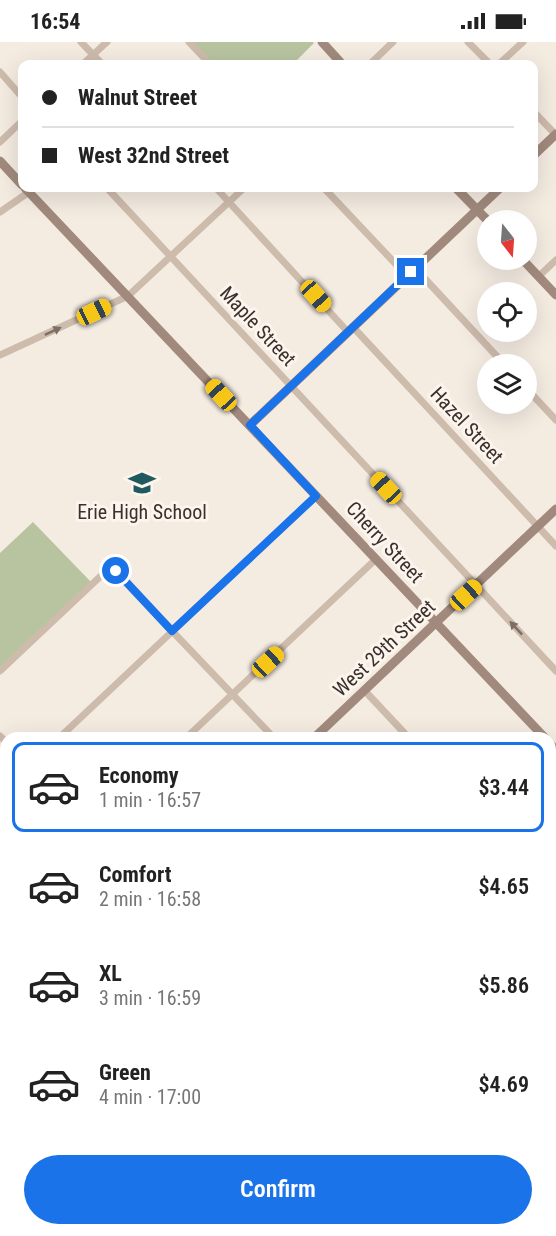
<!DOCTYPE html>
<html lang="en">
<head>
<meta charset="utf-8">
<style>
  body { margin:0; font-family:"Roboto Condensed",sans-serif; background:#f6f6f6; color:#222; height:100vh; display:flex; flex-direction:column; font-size:22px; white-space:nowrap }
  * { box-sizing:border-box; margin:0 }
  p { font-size:20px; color:#767676 }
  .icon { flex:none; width:33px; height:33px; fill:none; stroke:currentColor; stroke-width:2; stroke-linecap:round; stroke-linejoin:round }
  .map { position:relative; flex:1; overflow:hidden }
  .panel { position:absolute; left:0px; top:690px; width:556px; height:504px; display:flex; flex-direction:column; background:#fff; border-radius:18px 18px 0 0; box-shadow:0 6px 24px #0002 }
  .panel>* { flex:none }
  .banner { position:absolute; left:18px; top:18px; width:520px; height:132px; border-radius:12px; box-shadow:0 6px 24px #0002; display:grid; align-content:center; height:132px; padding:0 24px; background:#fff }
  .needle { width:39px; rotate:163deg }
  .tools { position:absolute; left:477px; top:168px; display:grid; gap:12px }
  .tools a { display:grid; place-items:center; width:60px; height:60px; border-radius:50%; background:#fff; box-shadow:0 6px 24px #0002; font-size:30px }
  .end { position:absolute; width:27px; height:27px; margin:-14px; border:8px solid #1a73e8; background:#fff; box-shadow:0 0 0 3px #fff }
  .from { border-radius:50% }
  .car { position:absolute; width:18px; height:36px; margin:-18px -9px; border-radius:8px; box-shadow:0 0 4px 2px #0007; background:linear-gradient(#f5c518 24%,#345 0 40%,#f5c518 0 76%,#345 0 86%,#f5c518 0) }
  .banner b { display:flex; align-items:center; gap:21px; height:57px; font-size:22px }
  .banner b+b { border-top:2px solid #e0e0e0 }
  .banner i { width:15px; height:15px; background:#222 }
  ul { padding:10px 0 0; list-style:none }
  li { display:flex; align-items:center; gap:18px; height:90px; margin:0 12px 9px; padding:0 12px; border:3px solid transparent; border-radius:12px }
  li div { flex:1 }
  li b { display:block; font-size:22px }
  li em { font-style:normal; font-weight:600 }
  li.current { border-color:#1a73e8 }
  li>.icon { width:54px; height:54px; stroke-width:1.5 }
  .primary-button { display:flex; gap:12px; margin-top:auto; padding:12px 24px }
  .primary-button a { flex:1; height:69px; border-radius:36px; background:#1a73e8; color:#fff; font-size:24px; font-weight:600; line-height:69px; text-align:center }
  .status { display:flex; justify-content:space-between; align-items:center; height:42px; padding:0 30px; background:#fff; direction:ltr }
  .status svg { height:16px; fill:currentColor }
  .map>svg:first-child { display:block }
  .green { fill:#b8c4a0 }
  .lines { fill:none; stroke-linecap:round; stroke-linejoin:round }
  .street { stroke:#cdbbac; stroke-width:7 }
  .secondary { stroke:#a18a7d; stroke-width:9 }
  .primary { stroke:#7d675c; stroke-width:10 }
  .oneway { fill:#7d6f65 }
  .route { stroke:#1a73e8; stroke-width:8 }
  .labels { text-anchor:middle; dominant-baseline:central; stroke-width:6; stroke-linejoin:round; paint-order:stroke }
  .street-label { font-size:20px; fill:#3b302b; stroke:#fbf5ee }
  .poi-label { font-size:20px; fill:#3b302b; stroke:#fbf5ee }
</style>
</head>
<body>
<div class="status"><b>16:54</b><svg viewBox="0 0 49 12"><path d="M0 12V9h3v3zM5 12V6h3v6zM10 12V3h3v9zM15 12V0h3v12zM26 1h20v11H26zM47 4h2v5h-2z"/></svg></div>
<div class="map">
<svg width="556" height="1194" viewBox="0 0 556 1194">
  <rect width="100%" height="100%" fill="#f4ebe1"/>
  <path class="green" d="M193,0H313L314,1L293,22H214Z
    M33,480L91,540L0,625V511Z
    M556,845V1194H478L472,1188H550V850Z"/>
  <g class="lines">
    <path class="street" d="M81,0L102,22
      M189,0L210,22
      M468,0L490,22
      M83,22L107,0
      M370,22L393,0
      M499,22L523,0
      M0,30L22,55
      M534,70L556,93
      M0,100L22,79
      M107,146L556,629
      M216,146L348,290
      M324,146L407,234
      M0,170L29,150
      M415,226L504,322
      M539,234L556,218
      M353,285L556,504
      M0,313L128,254L244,146
      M526,346L556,378
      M0,629L105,530L114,528L274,696
      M365,649L409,696
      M0,694L6,700
      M59,696L316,454
      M186,696L376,517
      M0,752L6,746
      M0,836L6,842
      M0,1040H6
      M0,1124H6
      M195,1188L201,1194
      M467,1188L473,1194
      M334,1194L340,1188
      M455,1194L461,1188"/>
    <path class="secondary" d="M322,0L342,22
      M534,113L556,92
      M0,119L22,143
      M25,146L545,696
      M456,146L488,179
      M523,218L556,253
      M250,383L500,146
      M314,696L556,467
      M550,702L556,708
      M0,992L6,986"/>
    <path class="primary" d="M550,844L556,839
      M178,1194L184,1188"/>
  </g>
  <defs><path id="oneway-solid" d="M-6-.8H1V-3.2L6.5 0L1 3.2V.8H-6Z" transform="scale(1.5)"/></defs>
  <g class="oneway">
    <use href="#oneway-solid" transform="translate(53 289) rotate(-25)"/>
    <use href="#oneway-solid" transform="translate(516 586) rotate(-133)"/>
  </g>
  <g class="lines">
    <path class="route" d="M116,529L172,589L316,454L250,383L411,230"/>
  </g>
  <defs>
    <symbol id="school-bare" viewBox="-9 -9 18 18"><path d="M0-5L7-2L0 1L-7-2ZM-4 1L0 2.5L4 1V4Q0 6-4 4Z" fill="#1f5a5e" stroke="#fbf5ee" stroke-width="2.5" paint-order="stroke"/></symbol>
  </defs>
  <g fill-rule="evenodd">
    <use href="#school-bare" x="123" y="422" width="38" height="38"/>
  </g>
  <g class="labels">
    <g class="street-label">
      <text transform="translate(258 284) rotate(47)">Maple Street</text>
      <text transform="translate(467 383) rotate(47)">Hazel Street</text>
      <text transform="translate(385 500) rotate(47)">Cherry Street</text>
      <text transform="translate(384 606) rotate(-43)">West 29th Street</text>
    </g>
    <g class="poi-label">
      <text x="142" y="470">Erie High School</text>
    </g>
  </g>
</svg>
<div class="tools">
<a><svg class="needle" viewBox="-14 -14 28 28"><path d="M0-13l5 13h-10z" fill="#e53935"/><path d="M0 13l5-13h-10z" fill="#767676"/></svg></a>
<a><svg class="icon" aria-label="locate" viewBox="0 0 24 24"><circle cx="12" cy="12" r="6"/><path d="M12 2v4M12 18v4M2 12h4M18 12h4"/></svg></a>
<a><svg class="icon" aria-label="layers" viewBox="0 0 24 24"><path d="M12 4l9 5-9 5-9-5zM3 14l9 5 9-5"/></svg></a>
</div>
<i class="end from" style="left:116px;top:529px"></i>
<i class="end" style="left:411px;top:230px"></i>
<i class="car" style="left:316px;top:254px;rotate:138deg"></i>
<i class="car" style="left:94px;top:270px;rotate:65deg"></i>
<i class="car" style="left:221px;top:353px;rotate:317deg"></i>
<i class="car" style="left:386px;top:446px;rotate:317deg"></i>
<i class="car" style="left:466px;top:553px;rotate:47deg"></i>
<i class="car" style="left:268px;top:620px;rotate:47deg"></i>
<div class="banner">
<b><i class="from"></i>Walnut Street</b>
<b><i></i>West 32nd Street</b>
</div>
<section class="panel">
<ul>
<li class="current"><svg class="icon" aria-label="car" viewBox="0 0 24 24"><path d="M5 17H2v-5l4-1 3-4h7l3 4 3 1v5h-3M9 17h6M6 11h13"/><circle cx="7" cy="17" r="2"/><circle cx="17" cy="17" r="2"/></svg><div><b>Economy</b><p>1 min · 16:57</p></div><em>$3.44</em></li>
<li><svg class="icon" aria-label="car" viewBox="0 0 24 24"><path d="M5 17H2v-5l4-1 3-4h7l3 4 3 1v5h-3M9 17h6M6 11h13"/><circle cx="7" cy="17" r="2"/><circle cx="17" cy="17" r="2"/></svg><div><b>Comfort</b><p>2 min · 16:58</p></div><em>$4.65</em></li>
<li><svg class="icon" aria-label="car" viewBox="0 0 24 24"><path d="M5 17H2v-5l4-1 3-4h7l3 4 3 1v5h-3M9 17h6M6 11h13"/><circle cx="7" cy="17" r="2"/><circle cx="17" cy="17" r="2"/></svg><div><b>XL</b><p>3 min · 16:59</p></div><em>$5.86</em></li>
<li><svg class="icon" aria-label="car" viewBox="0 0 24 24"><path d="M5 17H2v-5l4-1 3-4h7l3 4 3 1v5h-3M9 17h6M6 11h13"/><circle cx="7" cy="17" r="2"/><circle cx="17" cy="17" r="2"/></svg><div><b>Green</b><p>4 min · 17:00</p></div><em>$4.69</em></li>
</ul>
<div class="primary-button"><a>Confirm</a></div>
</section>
</div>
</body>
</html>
